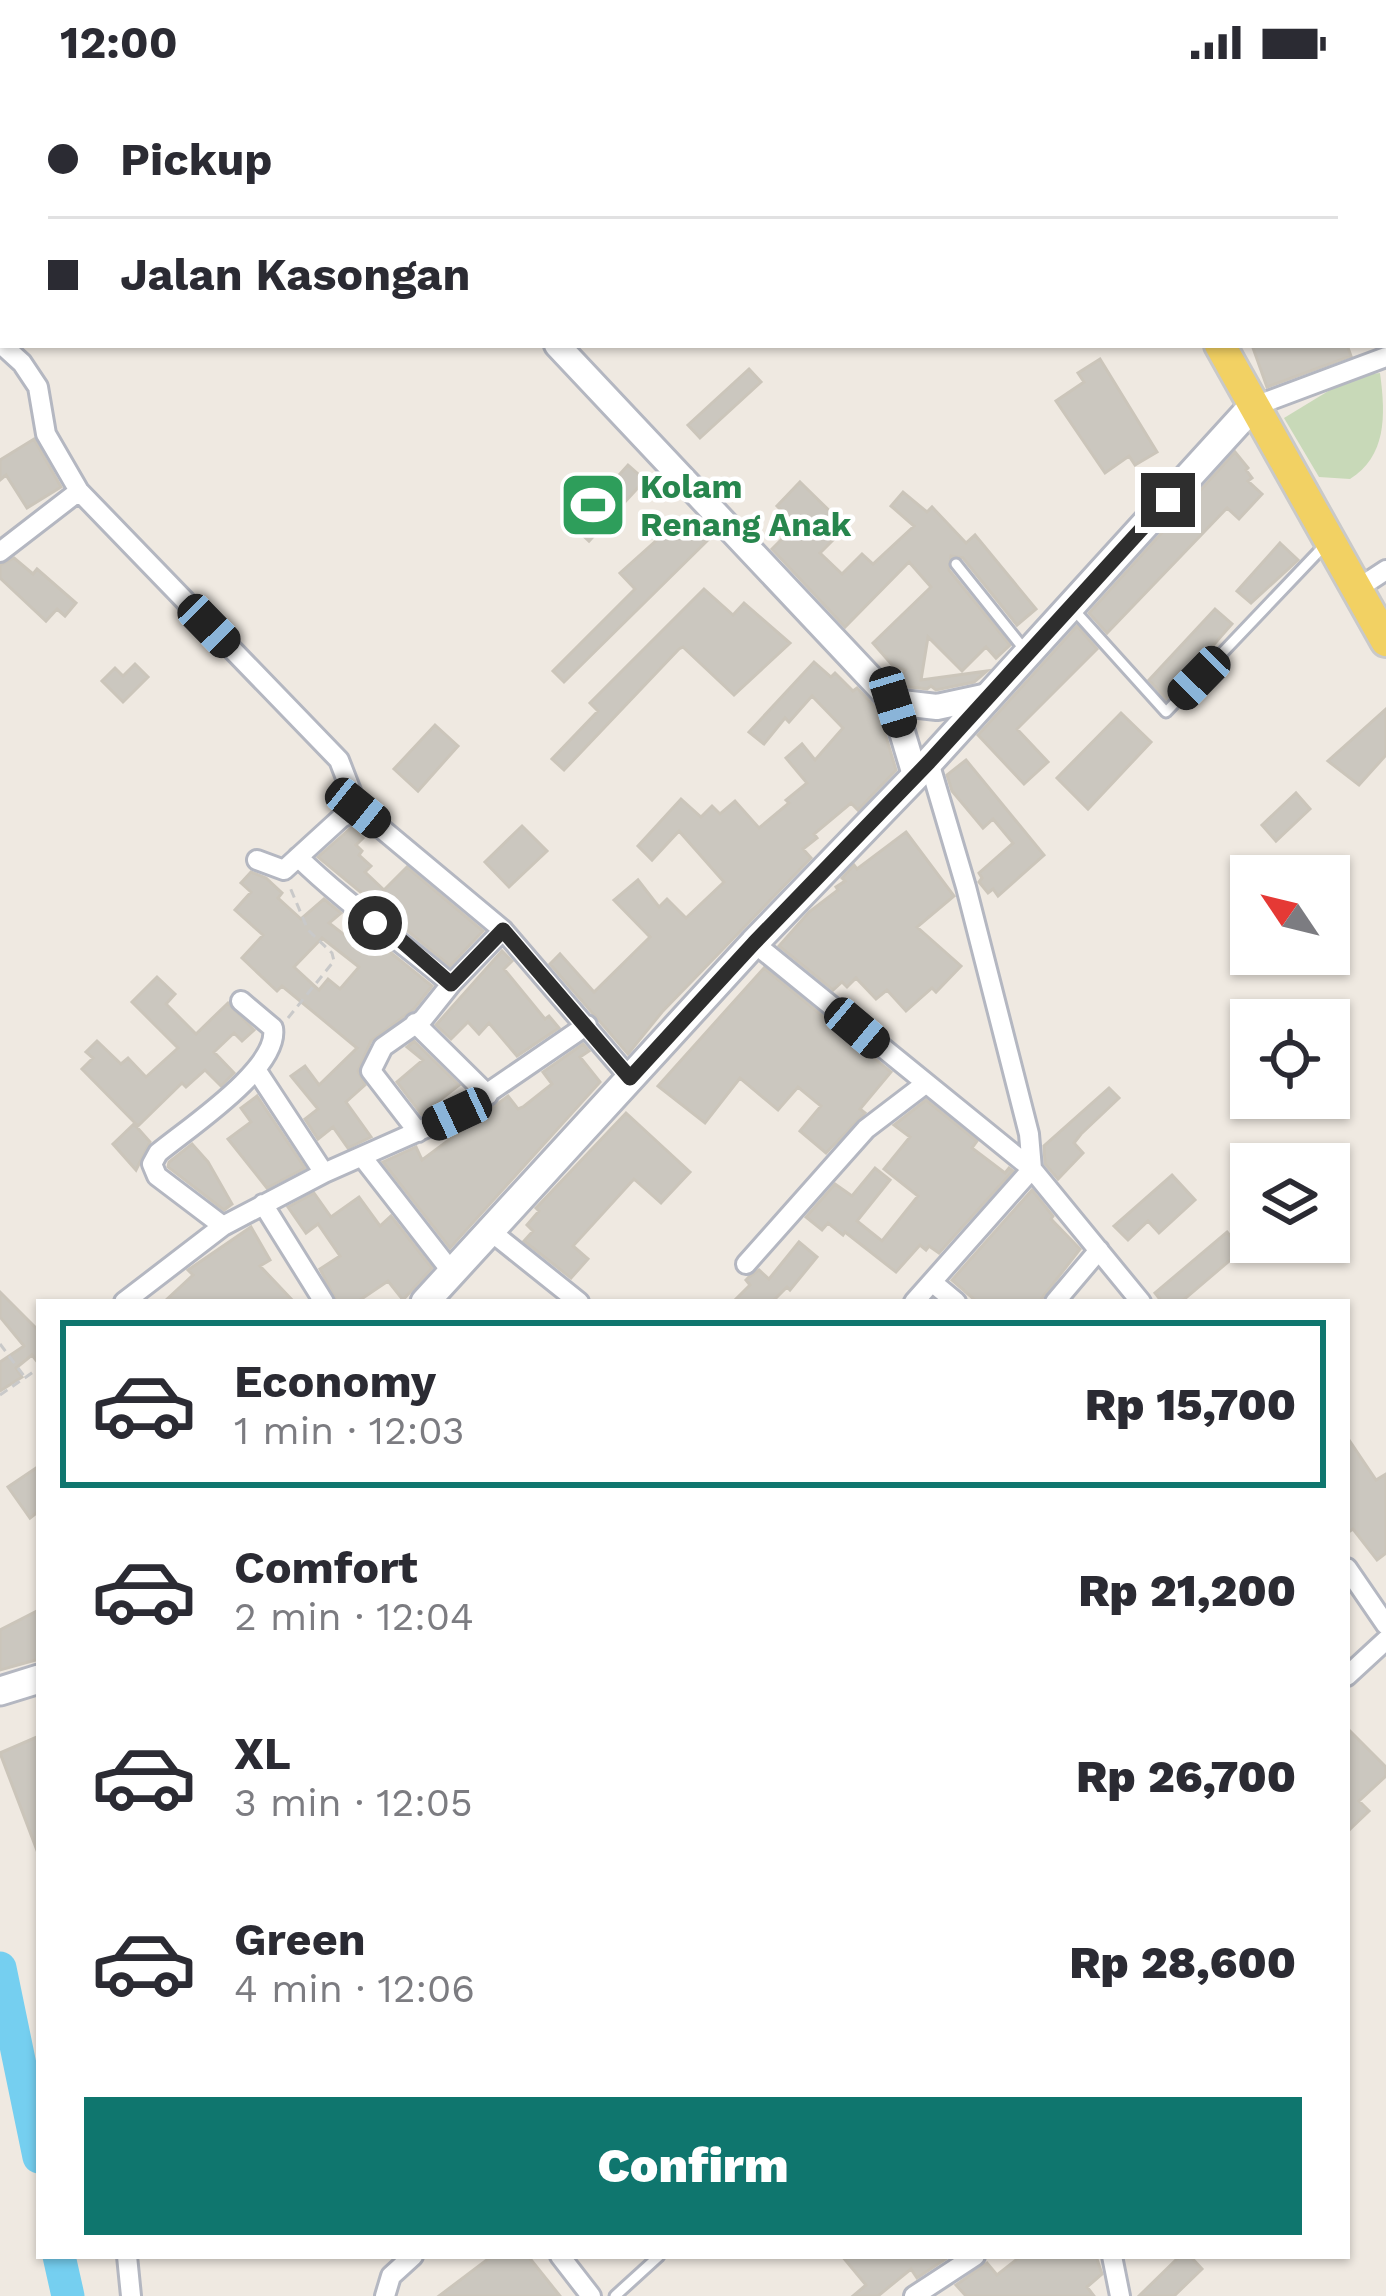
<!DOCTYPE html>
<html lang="en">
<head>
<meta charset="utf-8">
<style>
  body { margin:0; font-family:"Work Sans",sans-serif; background:#f2f2f3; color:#2b2b33; height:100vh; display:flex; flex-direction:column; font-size:45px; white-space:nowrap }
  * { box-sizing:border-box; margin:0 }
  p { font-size:39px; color:#7c7c81 }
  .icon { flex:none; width:66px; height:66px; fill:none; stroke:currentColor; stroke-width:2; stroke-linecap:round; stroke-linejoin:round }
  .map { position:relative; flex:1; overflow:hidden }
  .sheet { position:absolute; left:36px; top:1215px; width:1314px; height:960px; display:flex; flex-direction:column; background:#fff; border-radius:0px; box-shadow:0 3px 9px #0004 }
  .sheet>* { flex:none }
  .guide { position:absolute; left:0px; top:0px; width:1386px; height:264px; box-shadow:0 3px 9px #0004; display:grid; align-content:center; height:264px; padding:0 48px; background:#fff }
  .needle { width:78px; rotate:305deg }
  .controls { position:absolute; left:1230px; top:771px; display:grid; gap:24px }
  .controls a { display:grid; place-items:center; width:120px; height:120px; border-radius:0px; background:#fff; box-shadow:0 3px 9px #0004; font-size:60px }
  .end { position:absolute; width:54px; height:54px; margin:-27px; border:15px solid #2e2e2e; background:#fff; box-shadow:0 0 0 6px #fff }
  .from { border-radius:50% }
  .car { position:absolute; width:36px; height:72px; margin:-36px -18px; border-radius:15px; box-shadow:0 0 9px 3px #0007; background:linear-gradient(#222 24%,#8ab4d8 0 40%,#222 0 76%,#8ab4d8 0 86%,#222 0) }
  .guide b { display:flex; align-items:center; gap:42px; height:114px; font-size:45px }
  .guide b+b { border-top:3px solid #e1e1e2 }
  .guide i { width:30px; height:30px; background:#2b2b33 }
  ul { padding:21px 0 0; list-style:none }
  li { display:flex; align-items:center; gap:36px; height:168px; margin:0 24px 18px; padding:0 24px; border:6px solid transparent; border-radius:0px }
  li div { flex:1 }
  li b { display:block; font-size:45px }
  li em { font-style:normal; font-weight:800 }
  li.active { border-color:#0f766e }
  li>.icon { width:108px; height:108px; stroke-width:1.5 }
  .button { display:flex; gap:24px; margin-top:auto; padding:24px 48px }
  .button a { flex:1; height:138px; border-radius:0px; background:#0f766e; color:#fff; font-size:48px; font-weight:800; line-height:138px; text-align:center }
  .status { display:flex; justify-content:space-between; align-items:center; height:84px; padding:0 60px; background:#fff; direction:ltr }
  .status svg { height:33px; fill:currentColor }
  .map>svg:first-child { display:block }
  .cemetery { fill:#c8d9b8 }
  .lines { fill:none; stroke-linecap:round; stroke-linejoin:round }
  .river { stroke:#75cff0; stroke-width:33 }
  .building { fill:#cbc7bf; stroke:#cbc5ba; stroke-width:3; fill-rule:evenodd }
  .service-casing { stroke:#b4b7c1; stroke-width:15 }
  .minor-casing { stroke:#b4b7c1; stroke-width:24 }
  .tertiary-casing { stroke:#b4b7c1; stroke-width:30 }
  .secondary-casing { stroke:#b4b7c1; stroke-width:33 }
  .primary-casing { stroke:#c9c9c9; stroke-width:36 }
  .path { stroke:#c9c9c9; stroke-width:3; stroke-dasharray:9 6; stroke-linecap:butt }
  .service { stroke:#fff; stroke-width:9 }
  .minor { stroke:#fff; stroke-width:18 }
  .tertiary { stroke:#fff; stroke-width:24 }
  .secondary { stroke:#fff; stroke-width:27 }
  .primary { stroke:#f2d163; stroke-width:30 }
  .route { stroke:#2e2e2e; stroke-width:15 }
  .labels { text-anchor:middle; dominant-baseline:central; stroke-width:9; stroke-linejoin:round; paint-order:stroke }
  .leisure-label { font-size:33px; font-weight:bold; fill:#27864d; stroke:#fff; text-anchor:start }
</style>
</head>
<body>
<div class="status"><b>12:00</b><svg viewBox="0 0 49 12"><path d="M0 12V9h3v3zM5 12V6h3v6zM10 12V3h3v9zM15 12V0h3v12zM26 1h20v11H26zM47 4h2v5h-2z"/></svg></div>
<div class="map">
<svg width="1386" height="2212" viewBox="0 0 1386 2212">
  <rect width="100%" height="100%" fill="#efe9e1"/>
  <path class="cemetery" d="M1380,289C1386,333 1386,372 1350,395L1319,393L1284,334L1353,292Z"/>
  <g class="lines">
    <path class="river" d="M0,1884L39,2073
      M59,2172L68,2212"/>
  </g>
  <path class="building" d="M1252,261H1347L1351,272L1267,303Z
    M1100,275L1157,368L1135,381L1129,372L1105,389L1056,317L1084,298L1078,289Z
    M749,285L761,298L700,354L688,341Z
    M34,355L61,403L27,424L6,391L0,396V376Z
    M1235,368L1248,384L1246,386L1252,394L1248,397L1262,410L1239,435L1227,424L1107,549L1089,529Z
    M628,381L645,396L589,457L573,442Z
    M800,398L846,443L820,469L842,490L862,470L873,480L914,442L891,422L903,408L927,428L932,423L966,459L975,451L1036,525L1017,541L963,474L951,472L949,486L1010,561L996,574L986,563L962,587L928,553L921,596L987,587L974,598L936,606L931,602L927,605L901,602L898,599L905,586L893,582L873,559L931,503L909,478L845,543L772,465L796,441L777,422Z
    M678,437L690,450L702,439L713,451L564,598L553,587L635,505L620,489Z
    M1280,459L1298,476L1251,519L1237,507Z
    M14,474L33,490L37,485L76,519L65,532L57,525L46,537L0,494V481Z
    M704,505L733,531L744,519L790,559L734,611L683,563L679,565L564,686L552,675L598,627L590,619Z
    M1215,525L1232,540L1166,615L1149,596Z
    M1077,542L1097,565L1017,645L1048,678L1024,700L978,651Z
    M814,578L831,593L835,589L853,607L857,604L878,626L896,686L858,726L851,719L814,750L817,754L803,765L811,774L662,928L628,970L550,880L560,870L594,908L650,853L614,816L638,796L659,823L667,815L686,834L724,798L679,747L652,776L638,762L681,715L701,733L712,722L720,730L735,717L759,744L789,719L786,716L807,699L786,674L802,660L815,676L843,644L812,612L789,638L785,634L764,660L749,648Z
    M135,580L148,593L123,618L102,597L115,584L123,592Z
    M1386,625V671L1359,701L1328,677Z
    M1121,629L1151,658L1088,725L1057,694Z
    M435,641L458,662L418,707L394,685Z
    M966,676L1044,771L998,812L993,805L988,809L979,798L982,794L979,789L1013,759L993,735L983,744L952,707L947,691Z
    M1296,709L1310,725L1276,757L1262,741Z
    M522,742L547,767L509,803L485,778Z
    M352,743L363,754L356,761L362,767L359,771L371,782L365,788L384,806L407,783L483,847L450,882L318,773Z
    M906,748L954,812L917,843L961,882L936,908L932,904L906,927L887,906L876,915L856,894L847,903L842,898L833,906L779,862L809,828L838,806L836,803L845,797L842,794L854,781L857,785Z
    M251,788L266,794L282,809L278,814L301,835L324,815L341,829L329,839L361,864L370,852L432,902L414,925L371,957L358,987L365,1001L346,1018L371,1053L348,1064L333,1043L318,1055L305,1035L318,1025L291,992L305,982L319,1001L357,964L282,902L277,907L242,874L263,851L235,826L251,808L241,799ZM322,854L359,883L340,905L328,895L319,906L294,883Z
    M502,867L512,877L504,885L545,935L549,932L559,944L517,972L489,939L479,950L468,938L451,955L436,941Z
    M764,884L891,988L860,1025L865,1029L826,1069L800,1047L821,1022L798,1003L778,1026L740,994L705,1039L658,1002Z
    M157,893L175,910L166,920L196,950L228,919L254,946L242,957L234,949L214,968L234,989L221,1002L205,986L186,1003L182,999L138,1042L82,985L93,974L86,968L97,957L121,980L128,974L146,993L178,964L132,918Z
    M414,957L459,1001L436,1019L438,1022L422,1031L397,998L423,976L407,963Z
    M583,960L589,967L580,973L600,998L450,1164L383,1078L416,1063L422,1076L508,1012L518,1025L523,1023L552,1000L543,988Z
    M1109,1004L1119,1014L1081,1050L1074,1059L1083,1069L1058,1095L1045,1080L1044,1062Z
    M257,1012L305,1084L267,1104L228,1055L251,1038L241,1024Z
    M926,1016L977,1057L972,1064L1005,1089L1009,1084L1013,1087L939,1169L929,1162L926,1166L920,1161L896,1188L845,1148L843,1151L828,1139L822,1146L806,1133L835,1100L852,1112L875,1084L890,1096L857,1137L882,1157L918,1112L884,1085L910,1053L894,1041Z
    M626,1029L690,1088L661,1119L634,1095L573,1162L588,1175L571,1194L524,1157L533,1147L527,1141L539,1127L536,1124Z
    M134,1040L150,1058L136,1086L113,1060Z
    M192,1060L208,1078L232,1120L224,1126L168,1083L169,1078Z
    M1172,1091L1195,1116L1159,1149L1148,1137L1128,1156L1114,1142Z
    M1032,1106L1053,1132L1051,1135L1080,1165L1039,1218H977L952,1196Z
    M314,1109L331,1133L359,1113L380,1142L391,1132L432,1184L403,1216L388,1197L357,1218H337L320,1185L340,1172L318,1140L306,1149L288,1123Z
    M251,1143L270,1176L260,1182L294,1218H164L193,1191L188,1186Z
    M1227,1148L1242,1166L1181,1218H1162L1155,1209Z
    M799,1158L817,1173L790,1206L787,1203L772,1218H733L750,1201L746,1196L749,1193L759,1186L769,1195Z
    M0,1208L39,1247V1280L32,1271L16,1284L22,1293L0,1307V1278L24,1262L0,1233Z
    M1347,1353L1376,1396L1386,1390V1469L1377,1476L1353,1445L1347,1449Z
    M39,1382V1427L30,1434L8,1403Z
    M39,1526V1575L0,1586V1546Z
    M1347,1644L1386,1683V1692L1359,1717L1369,1727L1347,1748Z
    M39,1652V1769H38L0,1669Z
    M492,2172H528L560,2212H439Z
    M842,2172H950L917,2194L911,2185L878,2212H853L866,2201Z
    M1021,2172H1096L1102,2190L1087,2203L1094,2212H966L956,2201L987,2179L997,2191Z
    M1180,2172H1190L1202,2185L1174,2212H1139Z"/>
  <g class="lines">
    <defs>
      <path id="service" d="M974,0L977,3
        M956,480L1024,565
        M1074,526L1166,628L1324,462
        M615,2212L659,2172"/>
      <path id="minor" d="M0,259L22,279L38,303L46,350L79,407L339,676L358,725L503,846L630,994
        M1252,323L1386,273
        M0,468L79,407
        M1357,505L1386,486
        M298,773C346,820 400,856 451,900L503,846
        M257,776L284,786L341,734L358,725
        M754,859L1032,1085L1141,1218
        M415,939L488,1011
        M257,987L324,1089
        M418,1048L371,987L383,963L423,935L451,900
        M363,1074L451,1187
        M263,1120L324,1218
        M223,1142L157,1092L152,1080L158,1069C188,1044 280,984 273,944L241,917
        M489,1146L579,1218
        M746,1180L866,1045L925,1000
        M932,1198L956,1218
        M124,1218L223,1142L324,1089L457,1030L587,941
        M914,1218L1032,1085L1029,1050L966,803L929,678
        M1055,1218L1099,1166
        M1347,1484L1386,1541
        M1347,1592L1386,1556
        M127,2172L131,2212
        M560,2172L591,2212
        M1112,2172L1120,2212
        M385,2212L391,2192L413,2172
        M914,2212L975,2172"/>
      <path id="tertiary" d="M313,0L316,3
        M557,261L893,618L915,691
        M893,618L937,623L988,612"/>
      <path id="secondary" d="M425,1218L754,859L929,678L1252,323
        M0,1607L39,1595"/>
      <path id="primary" d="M1083,0L1085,3
        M1220,261L1386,557"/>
    </defs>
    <use href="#service" class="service-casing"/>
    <use href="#minor" class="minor-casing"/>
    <use href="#tertiary" class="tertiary-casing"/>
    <use href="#secondary" class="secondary-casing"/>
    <use href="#primary" class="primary-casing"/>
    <path class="path" d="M756,3V0
      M288,934L334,877L332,869L308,846L289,801
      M0,1260L24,1292
      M0,1311L39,1284"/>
    <use href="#service" class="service"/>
    <use href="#minor" class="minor"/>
    <use href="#tertiary" class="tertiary"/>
    <use href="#secondary" class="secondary"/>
    <use href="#primary" class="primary"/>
  </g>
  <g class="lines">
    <path class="route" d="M375,839L388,845L451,900L503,846L630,994L754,859L929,678L1168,416"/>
  </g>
  <defs>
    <symbol id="stadium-square" viewBox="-11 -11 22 22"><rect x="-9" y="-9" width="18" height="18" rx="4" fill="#2e9e5b" stroke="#fff"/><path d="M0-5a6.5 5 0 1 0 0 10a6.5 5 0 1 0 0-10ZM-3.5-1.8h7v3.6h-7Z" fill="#fff"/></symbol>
  </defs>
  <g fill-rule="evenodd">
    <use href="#stadium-square" x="555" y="383" width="76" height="76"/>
  </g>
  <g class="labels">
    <g class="leisure-label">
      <text x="640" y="402">Kolam<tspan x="640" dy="38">Renang Anak</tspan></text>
    </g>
  </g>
</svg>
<div class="controls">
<a><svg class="needle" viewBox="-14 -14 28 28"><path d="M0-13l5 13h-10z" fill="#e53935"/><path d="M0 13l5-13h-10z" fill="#7c7c81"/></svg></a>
<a><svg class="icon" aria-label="locate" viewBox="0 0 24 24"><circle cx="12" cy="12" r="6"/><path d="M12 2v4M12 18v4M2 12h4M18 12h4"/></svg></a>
<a><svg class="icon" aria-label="layers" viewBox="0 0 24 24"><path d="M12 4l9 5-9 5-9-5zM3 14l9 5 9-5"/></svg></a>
</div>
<i class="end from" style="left:375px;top:839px"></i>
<i class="end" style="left:1168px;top:416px"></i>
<i class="car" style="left:209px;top:542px;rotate:136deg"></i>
<i class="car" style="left:1199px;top:594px;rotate:224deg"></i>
<i class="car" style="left:893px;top:618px;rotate:163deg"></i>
<i class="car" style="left:358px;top:724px;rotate:129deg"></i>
<i class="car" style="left:857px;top:944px;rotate:130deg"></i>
<i class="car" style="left:457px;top:1030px;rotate:245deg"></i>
<div class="guide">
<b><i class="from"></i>Pickup</b>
<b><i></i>Jalan Kasongan</b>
</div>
<section class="sheet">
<ul>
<li class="active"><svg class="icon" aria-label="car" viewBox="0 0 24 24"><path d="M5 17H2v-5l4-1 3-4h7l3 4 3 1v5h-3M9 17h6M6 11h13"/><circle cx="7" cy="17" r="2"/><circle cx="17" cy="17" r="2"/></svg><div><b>Economy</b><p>1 min · 12:03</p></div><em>Rp 15,700</em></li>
<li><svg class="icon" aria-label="car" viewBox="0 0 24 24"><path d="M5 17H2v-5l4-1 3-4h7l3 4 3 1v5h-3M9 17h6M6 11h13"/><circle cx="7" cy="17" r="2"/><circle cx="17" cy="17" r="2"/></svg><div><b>Comfort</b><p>2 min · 12:04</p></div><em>Rp 21,200</em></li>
<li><svg class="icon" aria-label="car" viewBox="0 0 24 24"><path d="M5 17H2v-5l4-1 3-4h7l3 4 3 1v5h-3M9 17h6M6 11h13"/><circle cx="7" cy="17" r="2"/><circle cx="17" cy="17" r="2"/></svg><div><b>XL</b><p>3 min · 12:05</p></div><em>Rp 26,700</em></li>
<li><svg class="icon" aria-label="car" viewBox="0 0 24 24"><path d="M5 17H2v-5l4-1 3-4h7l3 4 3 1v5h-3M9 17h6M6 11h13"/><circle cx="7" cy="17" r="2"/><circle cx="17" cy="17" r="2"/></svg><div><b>Green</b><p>4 min · 12:06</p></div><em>Rp 28,600</em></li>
</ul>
<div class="button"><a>Confirm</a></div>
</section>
</div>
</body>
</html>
